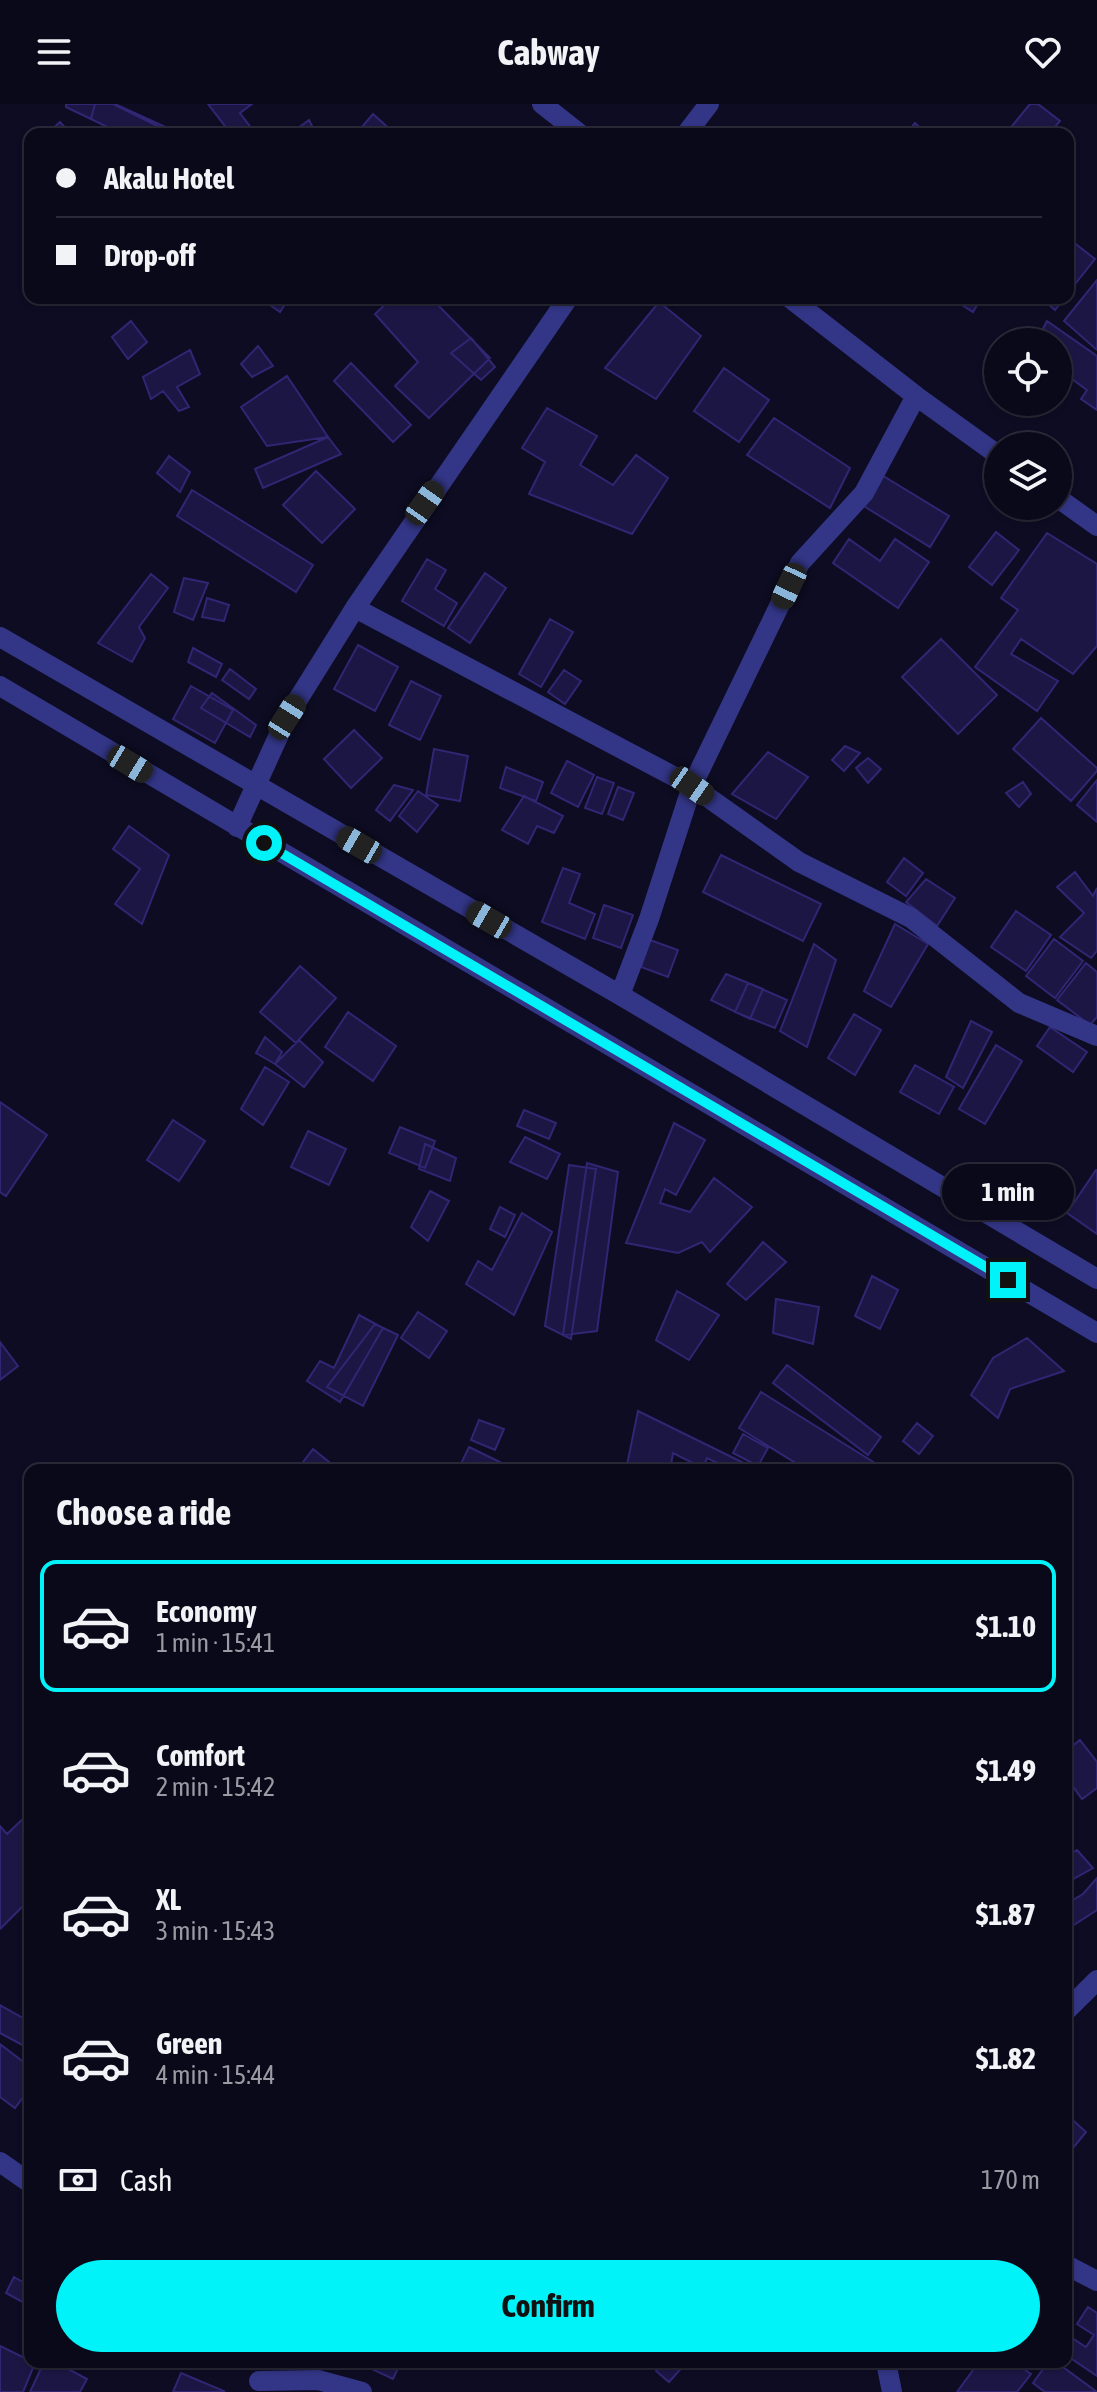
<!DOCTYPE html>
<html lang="en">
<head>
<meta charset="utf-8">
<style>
  body { margin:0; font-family:"Asap Condensed",sans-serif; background:#131223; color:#f1f3f6; height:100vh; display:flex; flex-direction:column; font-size:30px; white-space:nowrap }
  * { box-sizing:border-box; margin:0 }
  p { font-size:26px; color:#999aa2 }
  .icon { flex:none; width:44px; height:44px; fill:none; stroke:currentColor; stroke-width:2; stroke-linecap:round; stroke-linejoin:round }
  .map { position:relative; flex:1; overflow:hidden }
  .details { position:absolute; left:24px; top:1360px; width:1048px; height:904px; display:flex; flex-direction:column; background:#0a091a; border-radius:16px; box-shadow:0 2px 6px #0004,0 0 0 2px #2a2a39 }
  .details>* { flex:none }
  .hud { position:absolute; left:24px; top:24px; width:1050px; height:176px; border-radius:16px; box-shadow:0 2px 6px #0004,0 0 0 2px #2a2a39; display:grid; align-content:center; height:176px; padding:0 32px; background:#0a091a }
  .fabs { position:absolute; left:984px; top:224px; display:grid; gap:16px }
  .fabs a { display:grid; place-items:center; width:88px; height:88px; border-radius:50%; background:#0a091a; box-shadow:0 2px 6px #0004,0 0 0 2px #2a2a39; font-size:40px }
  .end { position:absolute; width:36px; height:36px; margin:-18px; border:10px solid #00f3f8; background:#111; box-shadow:0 0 0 4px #111 }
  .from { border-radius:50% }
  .bubble { position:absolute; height:56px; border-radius:28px; background:#0a091a; box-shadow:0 2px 6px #0004,0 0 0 2px #2a2a39; font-size:26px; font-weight:700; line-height:56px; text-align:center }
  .car { position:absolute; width:24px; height:48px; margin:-24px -12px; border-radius:10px; box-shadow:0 0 6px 2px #0007; background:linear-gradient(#222 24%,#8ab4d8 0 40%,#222 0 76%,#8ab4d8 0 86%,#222 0) }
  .hud b { display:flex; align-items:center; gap:28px; height:76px; font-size:30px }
  .hud b+b { border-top:2px solid #2a2a39 }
  .hud i { width:20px; height:20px; background:#f1f3f6 }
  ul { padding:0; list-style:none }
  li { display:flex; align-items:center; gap:24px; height:132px; margin:0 16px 12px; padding:0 16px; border:4px solid transparent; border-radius:16px }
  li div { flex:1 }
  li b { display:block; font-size:30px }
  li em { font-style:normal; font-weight:700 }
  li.selected { border-color:#00f3f8 }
  li>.icon { width:72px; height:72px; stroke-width:1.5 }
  h2 { padding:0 32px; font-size:36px; line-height:96px }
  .pay { display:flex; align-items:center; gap:20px; height:88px; padding:0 32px; font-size:30px }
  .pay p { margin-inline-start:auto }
  .button { display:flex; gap:16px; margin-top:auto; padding:16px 32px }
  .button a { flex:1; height:92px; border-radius:48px; background:#00f3f8; color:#111; font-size:32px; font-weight:700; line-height:92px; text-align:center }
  header { display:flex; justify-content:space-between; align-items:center; height:104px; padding:0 32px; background:#0a091a; font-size:36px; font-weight:700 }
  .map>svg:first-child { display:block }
  .building { fill:#1c1645; stroke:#302673; stroke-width:2 }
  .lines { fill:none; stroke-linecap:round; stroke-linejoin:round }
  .minor { stroke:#333686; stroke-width:20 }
  .route { stroke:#00f3f8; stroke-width:10 }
</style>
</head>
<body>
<header><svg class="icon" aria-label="menu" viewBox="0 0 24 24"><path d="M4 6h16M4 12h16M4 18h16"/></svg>Cabway<svg class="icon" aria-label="heart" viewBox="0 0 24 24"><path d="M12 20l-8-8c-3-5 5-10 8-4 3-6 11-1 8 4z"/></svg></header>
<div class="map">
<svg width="1097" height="2288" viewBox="0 0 1097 2288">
  <rect width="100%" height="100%" fill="#0e0c23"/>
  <path class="building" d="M66,0H115L168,24L167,30H122L66,3Z
    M95,0H113L174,30H121L91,15Z
    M208,0H252L240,9L252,25L245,30H231Z
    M1030,0H1038L1060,17L1049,30H1022L1012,22Z
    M373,10L393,28L392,30H356Z
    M309,16L316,30H290Z
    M60,18L71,30H47Z
    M915,19L927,30H906Z
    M1068,134L1095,155L1068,189Z
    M1097,176V246L1064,217Z
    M260,194H289L280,208Z
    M392,194H431L490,254L429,314L395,282L418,258L375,210Z
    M951,194H981L973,208Z
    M1041,194H1064L1055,206Z
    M659,198L701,232L656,295L605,264Z
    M131,217L147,238L128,255L112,233Z
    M1047,217L1097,252V306L1081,295L1087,286L1058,265V238H1036Z
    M471,234L495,263L481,276L451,249Z
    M258,242L273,262L252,273L241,260Z
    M190,246L200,270L177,283L189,303L179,307L163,287L151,295L143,273Z
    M351,259L411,321L393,338L334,277Z
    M724,264L769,296L739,338L694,307Z
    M287,272L328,333L267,342L241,303Z
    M547,304L597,332L580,361L613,381L636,351L668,374L632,430L529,390L545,358L522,344Z
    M774,314L850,364L830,404L747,351Z
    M328,333L341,350L263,384L255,365Z
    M169,352L190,368L180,388L157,369Z
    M316,367L355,405L322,439L283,401Z
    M880,370L949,412L930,443L862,401Z
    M192,386L313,461L296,488L177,412Z
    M996,428L1019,446L992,481L969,463Z
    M1047,429L1097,460V542L1073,570L1021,535L1011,550L1058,577L1037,607L975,563L1018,506L1001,494Z
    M849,435L880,457L895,435L929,458L898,504L833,459Z
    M427,455L446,466L435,485L457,499L444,522L402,497Z
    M485,469L506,484L470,539L448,524Z
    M151,470L168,484L139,523L145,534L132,558L98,539Z
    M184,474L208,479L193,516L174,508Z
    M207,494L229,501L224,517L202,513Z
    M550,515L573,528L541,583L519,570Z
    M941,535L997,591L958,630L902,573Z
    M358,541L398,563L375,607L334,585Z
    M193,544L222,560L216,573L188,558Z
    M230,565L256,585L249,595L222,576Z
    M564,566L581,577L565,600L548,588Z
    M411,577L441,592L420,636L389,621Z
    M191,582L233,606L215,639L173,615Z
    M212,589L256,621L250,633L201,604Z
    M1041,614L1097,664V667L1071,697L1013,645Z
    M354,626L382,654L351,684L324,655Z
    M845,642L860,649L844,667L832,656Z
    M434,645L468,652L460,697L426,691Z
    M768,648L808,673L776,715L732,690Z
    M868,654L881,665L868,679L856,664Z
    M567,657L594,671L578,703L551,689Z
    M506,663L543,678L536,697L500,684Z
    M597,673L614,679L602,710L585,704Z
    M1097,676V718L1077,701Z
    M1023,678L1031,690L1019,703L1006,689Z
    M394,681L413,686L390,717L376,706Z
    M618,683L634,689L623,716L608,710Z
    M418,687L438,701L417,728L399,712Z
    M524,692L563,712L554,729L537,722L528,740L502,726Z
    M129,722L169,751L142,820L115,800L140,765L113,745Z
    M721,751L821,800L803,837L703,788Z
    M904,754L923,769L906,792L887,778Z
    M563,764L580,770L569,799L595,810L585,835L542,818Z
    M1075,768L1093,792L1097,784V847L1091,854L1060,833L1084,809L1057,783Z
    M926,775L955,794L937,822L906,798Z
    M604,801L633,811L621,844L593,834Z
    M1016,807L1051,831L1026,867L991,843Z
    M895,820L928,840L891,903L864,887Z
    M1054,835L1083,857L1055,894L1026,872Z
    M650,836L678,846L668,873L641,863Z
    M814,840L836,856L807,943L780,927Z
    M1086,859L1097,868V913L1090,921L1057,896Z
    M300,862L336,894L296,939L260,908Z
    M726,870L763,885L750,915L711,896Z
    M748,879L787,896L775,924L735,908Z
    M348,908L396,942L373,977L325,943Z
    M854,910L881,926L855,971L828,954Z
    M971,917L992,928L963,984L946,973Z
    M1050,923L1087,948L1073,968L1037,942Z
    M265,933L282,948L275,960L256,949Z
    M299,936L323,958L304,983L275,960Z
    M996,941L1022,957L985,1020L959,1005Z
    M915,961L954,983L939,1010L900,988Z
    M265,963L289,978L263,1021L241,1005Z
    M0,998L47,1031L6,1092L0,1088Z
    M524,1006L556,1019L549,1035L517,1022Z
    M173,1016L205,1037L179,1077L147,1056Z
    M674,1019L705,1036L676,1091L665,1085L660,1099L690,1108L714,1074L752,1103L710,1148L702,1138L678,1149L626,1139Z
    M400,1023L435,1037L425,1064L389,1049Z
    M308,1027L346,1045L329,1081L291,1063Z
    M525,1033L560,1050L547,1075L510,1058Z
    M425,1040L456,1054L450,1077L419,1065Z
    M587,1059L618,1068L597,1227L563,1231Z
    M569,1061L596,1065L571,1235L545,1222Z
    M1096,1066H1097V1130L1067,1109Z
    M430,1087L449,1097L428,1137L411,1123Z
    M500,1103L515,1111L505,1133L490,1125Z
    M522,1109L552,1128L514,1211L466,1180L478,1157L492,1166Z
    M763,1138L786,1158L746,1196L727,1180Z
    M872,1172L898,1186L880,1225L855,1212Z
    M677,1187L719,1211L689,1256L656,1236Z
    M776,1195L819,1203L813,1240L773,1229Z
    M418,1208L447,1227L429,1254L401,1234Z
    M359,1211L383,1224L340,1298L307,1277L320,1257L334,1264Z
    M375,1220L398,1231L363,1302L327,1283Z
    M1027,1234L1064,1267L1010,1285L998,1314L971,1291L993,1254Z
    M0,1238L18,1262L0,1276Z
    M787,1261L881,1333L868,1351L773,1279Z
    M761,1288L875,1359L871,1366H807L739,1324Z
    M638,1307L758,1366H733L707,1354L703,1364L673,1349L670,1366H626Z
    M479,1316L504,1325L495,1346L471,1336Z
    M917,1319L933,1332L919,1350L903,1337Z
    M743,1330L768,1344L758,1362L733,1349Z
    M469,1343L508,1362L506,1366H458Z
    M313,1345L339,1366H297Z
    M1080,1636L1097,1658V1684L1082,1695L1066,1673V1647Z
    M30,1708V1795L0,1825V1722L7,1730Z
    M1077,1746L1093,1764L1066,1779V1753Z
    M1097,1774V1806L1066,1826V1800L1083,1790Z
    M0,1901L30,1918V1945L0,1929Z
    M0,1940L30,1963V1984L15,2004L0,1993Z
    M1066,2010L1086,2028L1073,2044L1066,2038Z
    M14,2173L30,2182V2202L6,2189Z
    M1088,2203L1097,2209V2272L1066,2251V2230L1086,2243L1094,2231L1077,2220Z
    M0,2242L35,2259L23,2288H0Z
    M44,2258H55L87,2275L80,2288H30Z
    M357,2258H401L393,2275Z
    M664,2258H687L669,2278L656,2267Z
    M979,2258H1014L1031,2270L1017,2288H957Z
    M1048,2258H1056L1097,2288H1045L1033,2279Z
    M181,2269L224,2287L223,2288H173Z"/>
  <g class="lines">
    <path class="minor" d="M542,0L580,30
      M686,30L709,0
      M916,292L998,351
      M1058,394L1097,422
      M355,504L692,682L799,758L911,814L1019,899L1097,932
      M0,533L620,891L1097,1175
      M0,582L1097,1229
      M237,723L287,613L355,504L568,194
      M620,891L649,815L692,682L800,459L864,389L916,292L790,194
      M1066,1907L1097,1876
      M0,2058L30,2079
      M1066,2161L1097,2177
      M886,2258L892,2288
      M259,2277L318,2276L362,2288"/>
  </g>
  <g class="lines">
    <path class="route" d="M264,739L1008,1176"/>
  </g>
</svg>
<div class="fabs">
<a><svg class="icon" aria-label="locate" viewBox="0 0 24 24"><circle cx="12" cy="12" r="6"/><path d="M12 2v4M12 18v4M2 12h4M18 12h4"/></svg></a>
<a><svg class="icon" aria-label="layers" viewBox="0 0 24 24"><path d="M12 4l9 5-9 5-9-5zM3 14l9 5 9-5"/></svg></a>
</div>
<i class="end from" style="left:264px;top:739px"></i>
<i class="end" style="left:1008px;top:1176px"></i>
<div class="bubble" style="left:942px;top:1060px;width:132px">1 min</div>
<i class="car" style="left:425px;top:399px;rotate:35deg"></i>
<i class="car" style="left:789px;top:482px;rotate:205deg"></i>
<i class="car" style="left:287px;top:613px;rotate:32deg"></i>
<i class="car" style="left:130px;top:660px;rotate:121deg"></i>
<i class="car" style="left:692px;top:682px;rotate:125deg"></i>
<i class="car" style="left:359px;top:741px;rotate:300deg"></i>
<i class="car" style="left:489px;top:816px;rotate:300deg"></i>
<div class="hud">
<b><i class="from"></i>Akalu Hotel</b>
<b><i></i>Drop-off</b>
</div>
<section class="details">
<h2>Choose a ride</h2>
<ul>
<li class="selected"><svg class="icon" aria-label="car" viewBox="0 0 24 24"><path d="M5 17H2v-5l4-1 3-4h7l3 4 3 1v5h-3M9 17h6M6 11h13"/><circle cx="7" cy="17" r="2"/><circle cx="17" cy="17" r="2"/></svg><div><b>Economy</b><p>1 min · 15:41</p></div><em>$1.10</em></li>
<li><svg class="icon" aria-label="car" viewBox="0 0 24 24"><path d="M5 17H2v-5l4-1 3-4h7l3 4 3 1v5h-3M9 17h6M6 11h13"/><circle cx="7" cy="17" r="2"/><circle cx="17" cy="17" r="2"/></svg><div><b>Comfort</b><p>2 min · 15:42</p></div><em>$1.49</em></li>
<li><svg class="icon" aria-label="car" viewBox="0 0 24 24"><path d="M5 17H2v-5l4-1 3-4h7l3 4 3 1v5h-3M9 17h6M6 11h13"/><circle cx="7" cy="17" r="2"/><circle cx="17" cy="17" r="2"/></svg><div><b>XL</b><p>3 min · 15:43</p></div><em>$1.87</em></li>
<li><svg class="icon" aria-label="car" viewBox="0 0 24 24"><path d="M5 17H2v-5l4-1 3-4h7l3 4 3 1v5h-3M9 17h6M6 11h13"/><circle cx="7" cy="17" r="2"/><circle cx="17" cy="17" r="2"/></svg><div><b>Green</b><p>4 min · 15:44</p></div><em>$1.82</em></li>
</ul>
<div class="pay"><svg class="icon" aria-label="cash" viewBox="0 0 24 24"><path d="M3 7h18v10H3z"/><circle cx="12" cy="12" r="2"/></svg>Cash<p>170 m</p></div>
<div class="button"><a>Confirm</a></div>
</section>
</div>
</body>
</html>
